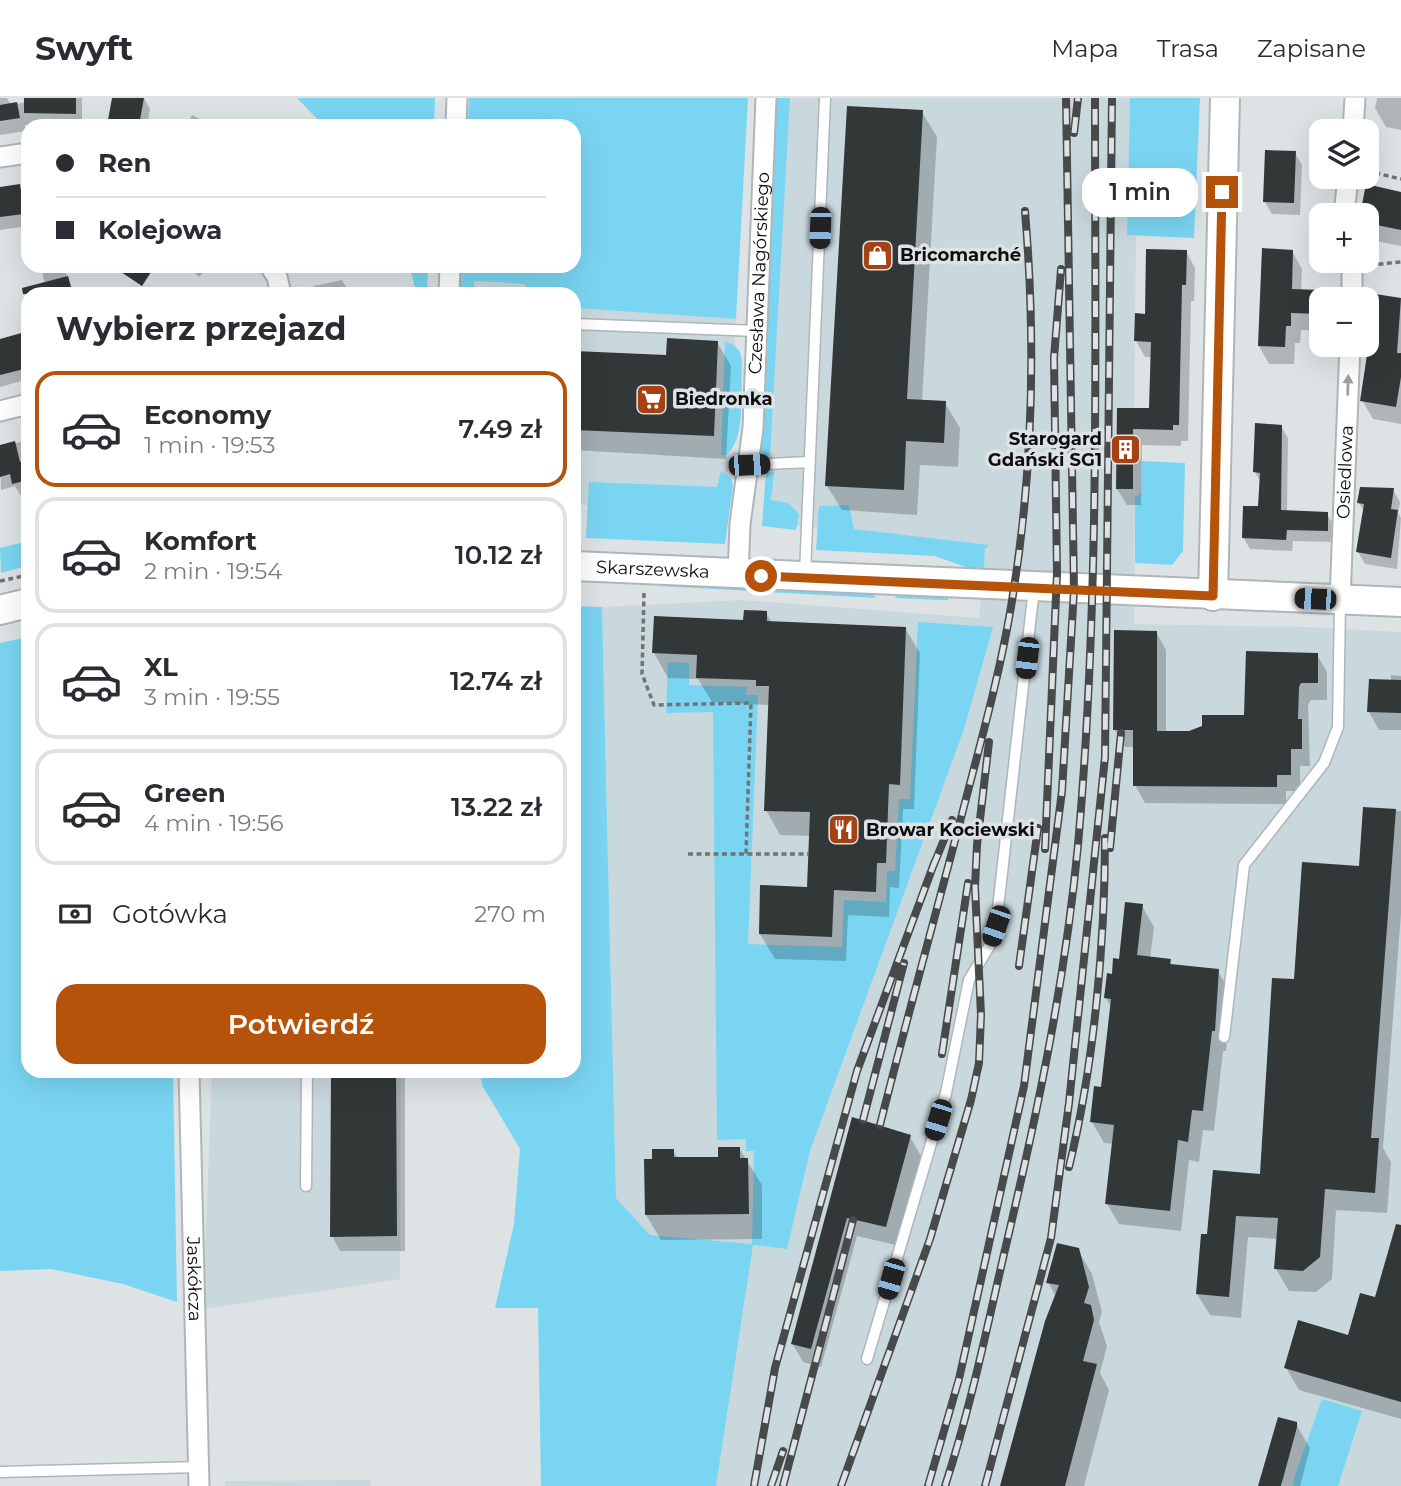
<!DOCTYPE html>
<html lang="pl">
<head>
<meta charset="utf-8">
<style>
  body { margin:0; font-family:Montserrat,sans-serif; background:#f7f7f7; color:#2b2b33; height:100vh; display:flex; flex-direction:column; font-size:26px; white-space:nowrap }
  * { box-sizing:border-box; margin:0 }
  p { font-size:23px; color:#7c7c81 }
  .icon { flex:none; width:38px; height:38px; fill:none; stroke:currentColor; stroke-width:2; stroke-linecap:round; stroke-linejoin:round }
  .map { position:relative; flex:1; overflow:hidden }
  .drawer { position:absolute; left:21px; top:189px; width:560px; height:791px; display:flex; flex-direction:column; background:#fff; border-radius:21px; box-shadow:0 7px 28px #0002 }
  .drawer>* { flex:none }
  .guide { position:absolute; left:21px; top:21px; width:560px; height:154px; border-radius:21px; box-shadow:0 7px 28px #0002; display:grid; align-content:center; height:154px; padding:0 35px; background:#fff }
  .controls { position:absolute; left:1309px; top:21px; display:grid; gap:14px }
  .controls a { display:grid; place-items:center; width:70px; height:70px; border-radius:14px; background:#fff; box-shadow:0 7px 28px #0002; font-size:35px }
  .end { position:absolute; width:32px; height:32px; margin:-16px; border:9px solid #b45309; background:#fff; box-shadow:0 0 0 4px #fff }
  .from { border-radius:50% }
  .bubble { position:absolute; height:49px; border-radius:21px; background:#fff; box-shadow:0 7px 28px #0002; font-size:23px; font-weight:600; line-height:49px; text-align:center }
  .car { position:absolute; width:21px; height:42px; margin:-21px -10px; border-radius:9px; box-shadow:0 0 5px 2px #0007; background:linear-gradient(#222 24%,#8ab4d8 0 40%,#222 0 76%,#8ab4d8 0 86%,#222 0) }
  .guide b { display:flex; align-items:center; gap:24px; height:66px; font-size:26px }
  .guide b+b { border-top:2px solid #e1e1e2 }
  .guide i { width:18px; height:18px; background:#2b2b33 }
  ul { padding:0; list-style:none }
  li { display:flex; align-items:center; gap:21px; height:116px; margin:0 14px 10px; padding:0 21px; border:4px solid #e1e1e2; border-radius:21px }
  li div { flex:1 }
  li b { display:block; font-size:26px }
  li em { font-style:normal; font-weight:600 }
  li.on { border-color:#b45309 }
  li>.icon { width:63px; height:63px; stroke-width:1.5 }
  h2 { padding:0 35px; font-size:32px; line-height:84px }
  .pay { display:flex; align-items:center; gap:18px; height:77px; padding:0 35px; font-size:26px }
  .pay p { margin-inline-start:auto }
  .action { display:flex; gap:14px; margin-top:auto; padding:14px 35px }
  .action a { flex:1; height:80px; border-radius:21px; background:#b45309; color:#fff; font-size:28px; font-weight:600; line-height:80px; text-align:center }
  header { display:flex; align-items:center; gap:42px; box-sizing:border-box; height:98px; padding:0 35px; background:#fff; border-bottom:2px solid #e1e1e2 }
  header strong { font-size:33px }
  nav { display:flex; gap:38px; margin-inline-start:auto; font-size:24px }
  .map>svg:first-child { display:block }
  .built { fill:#c9d8dd }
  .green { fill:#7ad5f2 }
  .shadow { fill:#0003 }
  .building { fill:#323738 }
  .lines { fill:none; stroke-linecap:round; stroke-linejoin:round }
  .lane-casing { stroke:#b0b5b7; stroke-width:13 }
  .street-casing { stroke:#b0b5b7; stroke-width:23 }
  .secondary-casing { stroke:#b0b5b7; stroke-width:32 }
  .path { stroke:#717475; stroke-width:3.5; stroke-dasharray:5 3.5; stroke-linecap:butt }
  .lane { stroke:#fff; stroke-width:10 }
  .street { stroke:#fff; stroke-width:19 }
  .secondary { stroke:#fff; stroke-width:28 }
  .rail-casing { stroke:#47494b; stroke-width:8 }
  .rail { stroke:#dde3e5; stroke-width:5; stroke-dasharray:16; stroke-linecap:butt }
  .oneway { fill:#9e9f9f }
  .route { stroke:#b45309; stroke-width:9 }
  .labels { text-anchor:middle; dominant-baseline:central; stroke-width:7; stroke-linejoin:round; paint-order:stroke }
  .poi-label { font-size:18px; font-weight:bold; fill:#0d0e0f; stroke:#dde3e5; text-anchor:start }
  .street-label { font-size:18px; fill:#0d0e0f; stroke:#dde3e5 }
</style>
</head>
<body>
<header>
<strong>Swyft</strong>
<nav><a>Mapa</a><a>Trasa</a><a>Zapisane</a></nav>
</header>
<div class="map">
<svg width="1401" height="1388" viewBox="0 0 1401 1388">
  <rect width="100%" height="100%" fill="#dde3e5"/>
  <path class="built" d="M789,0H1130L1127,137L1136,138L1134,344L1141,345L1142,363L1141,394L1135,400L1134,526L1306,529L1401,534V1388H716L752,1146L650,1137L616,1100L602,509L741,502L979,520L986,447L766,425Z
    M473,183L526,186L525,196H473Z
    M574,210L736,221L725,421L574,406Z
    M212,973H401L400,1181L203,1211Z
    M370,1382L371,1388H225V1383Z"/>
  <path class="green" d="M297,0H435L434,28H324Z
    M469,0H748L736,221L574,210V196H525V186L474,183L475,196H460L461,168H574V28H468Z
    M775,0H790L770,358L764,357L761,351L768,245L767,181Z
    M1130,0H1200L1194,140L1127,137Z
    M409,168H428L427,196H417Z
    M725,243C736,248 741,251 742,264C740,289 747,342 726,357H721Z
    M1142,363L1185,365L1183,453L1172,467L1135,465V400L1141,394Z
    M721,373L731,380L733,387L725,446L586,440L589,384L717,389Z
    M766,374H774L771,402L788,405L799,416L796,432L762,428Z
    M849,407L854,431L989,447L985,451L984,470H968L935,458L816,452L819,408Z
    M28,443V468L1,475L0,450Z
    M676,484L871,493L876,500L660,488Z
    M900,496L948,498V502H941L894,500Z
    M574,508L602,509L616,1100L650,1137L752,1146L754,1053H746V1041L717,1042L713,614L666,615L668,564L689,565V587L747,589L746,597H758L748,846L842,849L844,802L886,804L887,773H895L899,701H910L918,524L993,529L964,631L810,1053L787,1151L753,1147L716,1388H541L538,1210H495L514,1126L520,1051L482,987L481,973H574Z
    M28,539V973H173L177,1204L123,1186L51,1171L0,1173V545Z
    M1322,1301L1362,1313L1338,1388H1295L1292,1386Z"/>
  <path class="shadow" d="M0,0H7L11,7L47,0H82V27H25L26,33L0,37Z
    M114,0H144L150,11L147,28H114L110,21Z
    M1377,0H1401V32L1386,29L1375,10Z
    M922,14L937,39L922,304L945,305L960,330L958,369L920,367L917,417L842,412L827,388Z
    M192,17L214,28H186Z
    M1295,55L1302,67L1300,117L1272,116L1265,104Z
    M19,88L28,102V128L0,132V91Z
    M1368,88L1401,95V148L1371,142L1367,134V117H1362Z
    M1186,153L1195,170L1194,203H1191L1188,343H1181V348L1142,347L1141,407H1127L1117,391L1119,312L1151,311L1152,259H1145L1136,243L1146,217Z
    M1292,153L1302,171L1301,193L1330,194L1334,201H1321V233L1301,232L1300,245H1295L1294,266H1269L1259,248Z
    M41,168H65L67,181L75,196H47Z
    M188,168H209L199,179Z
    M342,182L350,196H316L314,188Z
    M1371,197L1401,202V326L1373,321L1362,302L1368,256L1364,247H1367Z
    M28,235V281L0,289V243Z
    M717,244L731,268L726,361L574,352V254L668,259Z
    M1281,328L1288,340L1287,414L1327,416L1334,428V444L1293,443L1292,453L1250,451L1243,439L1260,410L1261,385L1255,374Z
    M28,342V395L20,397L15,388L1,392L0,349Z
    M1393,392L1400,404L1398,415L1401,420L1397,471L1365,466L1358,454L1365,415L1359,405Z
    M766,515L772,525L905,530L920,555L914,711H903L899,790L890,789L889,819L848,817L846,863L775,861L760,836L809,791L811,738L780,737L766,712L769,607L712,604L698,581L668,580L654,555Z
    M1156,534L1166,552V634H1189L1246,618L1317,557L1327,574V602H1311L1308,607L1310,668H1300V693H1286V706L1145,705L1135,687V649H1125L1115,632Z
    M1391,577L1401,578V632H1379L1369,614L1391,584Z
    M1365,710L1401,713V816L1383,1050L1391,1064L1387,1115L1336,1112L1332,1181L1316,1194L1289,1193L1276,1171L1278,1141L1248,1139L1241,1220L1210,1217L1197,1196L1209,1138L1261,1078L1295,883L1361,770Z
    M1142,808L1154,829L1150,861L1170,863L1173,868L1218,873L1230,894L1226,953H1223L1214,1033L1203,1032L1199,1064L1189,1062L1181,1133L1119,1126L1107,1106L1114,1046L1104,1045L1092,1024L1102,991L1111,909L1106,900Z
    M333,973H405V1153H340L332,1138Z
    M854,1022L910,1039L921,1058L896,1147L857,1138L821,1269L803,1264L792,1245Z
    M739,1050L762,1087V1141L661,1142L646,1117V1063H654L673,1052L678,1061H720Z
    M1078,1152L1092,1176L1102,1214L1099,1224L1107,1248L1100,1275L1109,1292L1084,1388H1003L1056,1199L1048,1184Z
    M1401,1158V1321L1299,1292L1286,1270L1349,1239L1376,1201Z
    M1296,1326L1310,1350L1300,1388H1282L1283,1374L1279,1388H1262Z"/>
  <path class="building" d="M24,0H76V16L24,15Z
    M112,0H144L139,27L108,22Z
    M17,4L20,20L0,23V7Z
    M847,8L923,12L907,301L946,303L944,345L906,343L904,392L825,388Z
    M1265,52L1296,53L1294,105L1263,104Z
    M20,86L24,116L0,119V89Z
    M1366,86L1401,94V132L1367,125V117H1360Z
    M1262,150L1293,152L1292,191L1321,192V216L1291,215V228H1286L1285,249L1258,248Z
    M1146,151L1187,152L1186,187H1182L1179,327H1173V332L1133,331V391H1116L1117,310H1149L1151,244L1134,243L1135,215L1145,216Z
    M112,168H155L142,188Z
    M68,178L73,196H23L22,190Z
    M1369,195L1401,200L1397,255H1401V279L1396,309L1360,303L1368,250Z
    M25,234L28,239V270L0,277V241Z
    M667,240L718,243L714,338L574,332V253L666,257Z
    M1255,325L1282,327L1281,412L1328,414V433L1287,432L1286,442L1242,440L1243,408H1258L1260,375L1253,374Z
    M15,343L20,364L25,362L28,382L12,386L10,376L0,379V347Z
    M1360,389L1394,390L1391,411L1398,412L1391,460L1356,454L1364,406L1357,405Z
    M744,512L767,513V523L906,529L900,687L889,686L886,765H877L876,794L834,792L832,839L759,836L760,787L807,789L810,714L764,713L769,588H756V582L696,580L697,557L652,555L654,518L743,522Z
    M1114,532L1157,533V633H1189L1202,628V617H1244L1246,553L1318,555V585H1301L1299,589L1298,621H1302V651H1291V677H1277V689L1133,688V632H1113Z
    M1369,581L1401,582V615L1367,614Z
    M1363,709L1396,711L1371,1040H1379L1375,1095L1325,1091L1320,1159L1303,1173L1274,1171L1278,1120L1236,1118L1229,1199L1196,1196L1201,1136H1207L1213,1072L1260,1076L1272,880L1294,881L1302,764L1359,768Z
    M1125,804L1143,806L1137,857L1171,861L1170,866L1219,871L1215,933H1212L1203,1013L1192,1012L1188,1044L1178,1042L1170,1113L1105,1106L1114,1027L1090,1024L1094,988L1101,989L1111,901L1104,900L1107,875L1112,876L1113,860L1119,861Z
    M331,973H396L397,1138L330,1139Z
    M852,1019L911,1037L886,1129L847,1120L811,1251L791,1246Z
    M718,1049H740V1060H748L749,1116L645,1117L644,1061H652V1051H674V1059H718Z
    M1396,1126L1401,1127V1304L1284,1270L1298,1222L1348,1237L1360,1195L1375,1199Z
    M1057,1145L1079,1150L1089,1189L1084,1205L1091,1207L1094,1222L1083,1263L1097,1266L1065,1388H1000L1045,1223L1059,1187L1046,1185Z
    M1278,1319L1297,1324V1329L1281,1388H1258Z"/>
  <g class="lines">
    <defs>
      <path id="lane" d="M574,226L758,233
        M749,367L810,364
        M805,476L825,0
        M1224,939L1244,767L1324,665L1338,629L1340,503
        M306,1088L307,973
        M867,1261L946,995L969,882L990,847L996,828L1034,490
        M0,1374L199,1369"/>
      <g id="street">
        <path d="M456,28L457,0"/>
        <path d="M1353,33L1355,0"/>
        <path d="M0,59L28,55"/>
        <path d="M1344,117L1348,79"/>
        <path d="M270,168L277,179L281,196"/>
        <path d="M449,196L450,168"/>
        <path d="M1352,201V163"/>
        <path d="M0,313L28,306"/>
        <path id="s1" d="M738,477L740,426L753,330L766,0"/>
        <path id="s2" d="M1340,502L1350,247"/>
        <path id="s3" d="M189,973L199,1388"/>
      </g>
      <g id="secondary">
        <path id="s4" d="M574,468L1401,504"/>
        <path d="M1213,498L1225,0"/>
        <path d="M0,512L28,505"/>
      </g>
    </defs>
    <use href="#lane" class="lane-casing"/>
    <use href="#street" class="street-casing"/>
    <use href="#secondary" class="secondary-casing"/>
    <path class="path" d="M1367,73L1401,81
      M1370,167L1401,164
      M0,483L28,477
      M644,495L642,576L654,607L751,605L746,756
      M688,756H808"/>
    <use href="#lane" class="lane"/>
    <use href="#street" class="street"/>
    <use href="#secondary" class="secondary"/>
    <defs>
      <path id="rail" d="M1074,35L1078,0
        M1110,750L1121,635
        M1045,751L1057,475L1054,260L1061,171
        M932,771L952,722
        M1019,868L1038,730
        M942,956L968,785
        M863,1022L904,865
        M880,1027C906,924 934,822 961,720C979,650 999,580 1011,509C1033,379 1036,244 1025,113
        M1069,1069C1094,967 1105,845 1105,740
        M754,1388L775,1270L857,973L935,763
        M771,1388L783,1353
        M783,1388L853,1122
        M841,1388L930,1141L971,1002L979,965L981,917L975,789L977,747L989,644
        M928,1388L959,1281L1024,988L1062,693L1074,492L1066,0
        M945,1388C970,1312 986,1234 1004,1156C1036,1021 1065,886 1078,747C1100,499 1095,248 1095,0
        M985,1388L1051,1140L1069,1005L1105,659L1112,0"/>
    </defs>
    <use href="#rail" class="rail-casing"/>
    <use href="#rail" class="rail"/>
  </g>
  <defs><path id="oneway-solid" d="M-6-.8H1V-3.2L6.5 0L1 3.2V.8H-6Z" transform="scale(1.75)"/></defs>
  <use class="oneway" href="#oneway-solid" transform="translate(1348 287) rotate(-88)"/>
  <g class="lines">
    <path class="route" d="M761,478L1213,498L1222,94"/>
  </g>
  <defs>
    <symbol id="shop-square" viewBox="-11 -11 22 22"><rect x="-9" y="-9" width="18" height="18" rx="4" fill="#a64114" stroke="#dde3e5"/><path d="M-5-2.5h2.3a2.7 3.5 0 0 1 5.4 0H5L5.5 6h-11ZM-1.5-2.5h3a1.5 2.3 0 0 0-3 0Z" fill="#fff"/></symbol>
    <symbol id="supermarket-square" viewBox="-11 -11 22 22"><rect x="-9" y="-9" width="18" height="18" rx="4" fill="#a64114" stroke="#dde3e5"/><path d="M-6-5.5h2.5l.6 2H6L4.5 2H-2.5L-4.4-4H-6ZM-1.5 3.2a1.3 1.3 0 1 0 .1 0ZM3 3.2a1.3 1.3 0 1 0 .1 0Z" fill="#fff"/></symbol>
    <symbol id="building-square" viewBox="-11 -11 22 22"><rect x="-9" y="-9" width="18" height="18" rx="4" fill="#a64114" stroke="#dde3e5"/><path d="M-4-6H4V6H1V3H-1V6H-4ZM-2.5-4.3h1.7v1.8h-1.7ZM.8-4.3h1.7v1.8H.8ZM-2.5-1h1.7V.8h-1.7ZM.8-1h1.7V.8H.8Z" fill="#fff"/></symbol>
    <symbol id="restaurant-square" viewBox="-11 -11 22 22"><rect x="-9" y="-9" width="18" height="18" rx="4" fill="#a64114" stroke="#dde3e5"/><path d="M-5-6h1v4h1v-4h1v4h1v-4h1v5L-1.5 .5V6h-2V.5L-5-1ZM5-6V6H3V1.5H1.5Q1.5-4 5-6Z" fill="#fff"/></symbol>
  </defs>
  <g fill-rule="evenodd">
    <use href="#shop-square" x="860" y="140" width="35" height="35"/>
    <use href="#supermarket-square" x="634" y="284" width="35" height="35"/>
    <use href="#building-square" x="1108" y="334" width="35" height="35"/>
    <use href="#restaurant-square" x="826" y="714" width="35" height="35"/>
  </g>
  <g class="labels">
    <g class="poi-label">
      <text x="900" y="157">Bricomarché</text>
      <text x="675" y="301">Biedronka</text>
      <text x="1102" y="341" text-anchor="end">Starogard<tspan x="1102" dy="21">Gdański SG1</tspan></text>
      <text x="866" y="732">Browar Kociewski</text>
    </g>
    <g class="street-label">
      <text stroke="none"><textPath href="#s1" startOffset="303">Czesława Nagórskiego</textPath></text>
      <text stroke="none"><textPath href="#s2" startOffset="128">Osiedlowa</textPath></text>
      <text stroke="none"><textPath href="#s4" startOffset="79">Skarszewska</textPath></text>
      <text stroke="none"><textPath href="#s3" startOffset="208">Jaskółcza</textPath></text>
    </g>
  </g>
</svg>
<div class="controls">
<a><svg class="icon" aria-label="layers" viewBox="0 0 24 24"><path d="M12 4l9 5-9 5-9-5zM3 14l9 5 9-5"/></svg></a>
<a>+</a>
<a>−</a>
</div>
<i class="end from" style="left:761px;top:478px"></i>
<i class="end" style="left:1222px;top:94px"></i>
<div class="bubble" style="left:1082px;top:70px;width:116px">1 min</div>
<i class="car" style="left:820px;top:130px;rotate:182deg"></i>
<i class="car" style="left:749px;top:367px;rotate:87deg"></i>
<i class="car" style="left:1315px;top:501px;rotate:272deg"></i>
<i class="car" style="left:1027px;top:560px;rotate:187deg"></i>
<i class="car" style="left:996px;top:828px;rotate:199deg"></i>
<i class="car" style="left:938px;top:1022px;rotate:197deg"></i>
<i class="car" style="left:891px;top:1181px;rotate:196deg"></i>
<div class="guide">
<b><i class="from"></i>Ren</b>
<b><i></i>Kolejowa</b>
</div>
<section class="drawer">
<h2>Wybierz przejazd</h2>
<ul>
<li class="on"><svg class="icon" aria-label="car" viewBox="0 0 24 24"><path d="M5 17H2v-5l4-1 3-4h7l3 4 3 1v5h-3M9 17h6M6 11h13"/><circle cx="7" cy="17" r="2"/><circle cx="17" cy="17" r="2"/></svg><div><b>Economy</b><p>1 min · 19:53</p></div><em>7.49 zł</em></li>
<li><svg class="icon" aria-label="car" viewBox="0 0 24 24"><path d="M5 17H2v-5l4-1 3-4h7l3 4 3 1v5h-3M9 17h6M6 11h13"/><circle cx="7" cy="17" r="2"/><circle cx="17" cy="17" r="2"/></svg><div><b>Komfort</b><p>2 min · 19:54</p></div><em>10.12 zł</em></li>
<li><svg class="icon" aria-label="car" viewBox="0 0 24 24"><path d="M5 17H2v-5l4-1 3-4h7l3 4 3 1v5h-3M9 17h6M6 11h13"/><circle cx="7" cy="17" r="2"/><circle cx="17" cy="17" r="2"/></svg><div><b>XL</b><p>3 min · 19:55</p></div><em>12.74 zł</em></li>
<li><svg class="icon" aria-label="car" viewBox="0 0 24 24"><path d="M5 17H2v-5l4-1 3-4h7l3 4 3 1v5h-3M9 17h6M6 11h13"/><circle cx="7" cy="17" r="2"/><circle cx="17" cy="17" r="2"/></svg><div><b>Green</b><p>4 min · 19:56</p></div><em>13.22 zł</em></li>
</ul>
<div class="pay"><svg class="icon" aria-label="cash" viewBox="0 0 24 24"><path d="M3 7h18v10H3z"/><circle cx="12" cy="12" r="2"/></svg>Gotówka<p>270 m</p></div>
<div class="action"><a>Potwierdź</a></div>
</section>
</div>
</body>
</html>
